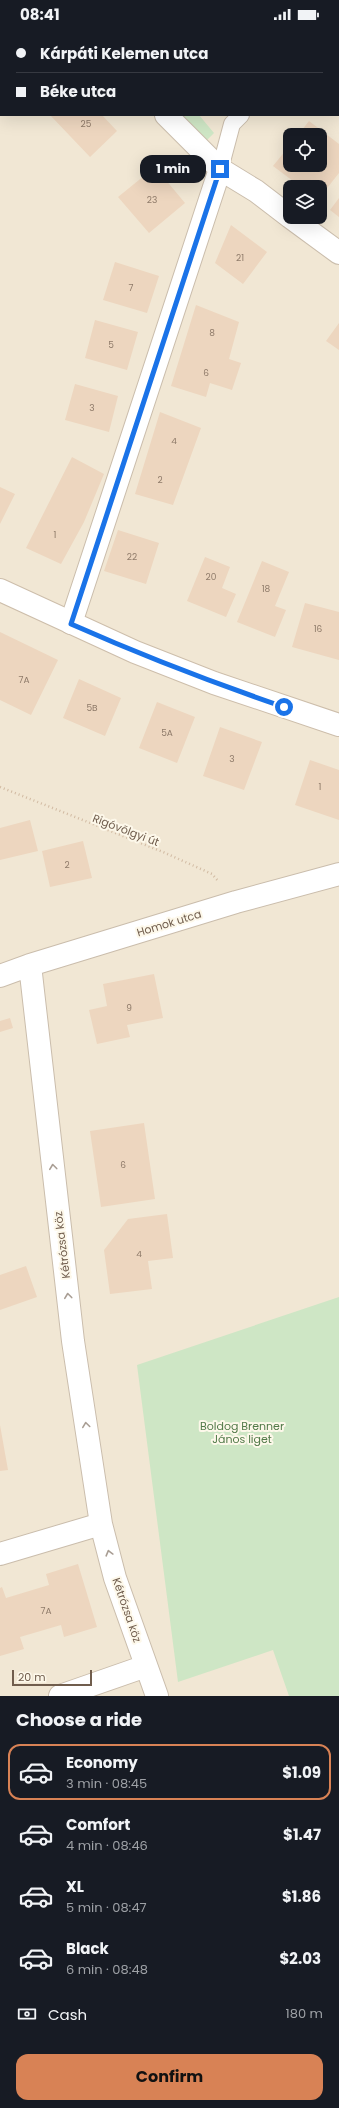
<!DOCTYPE html>
<html lang="en">
<head>
<meta charset="utf-8">
<style>
  body { margin:0; font-family:Poppins,sans-serif; background:#20242c; color:#f1f3f6; height:100vh; display:flex; flex-direction:column; font-size:15px; white-space:nowrap }
  * { box-sizing:border-box; margin:0 }
  p { font-size:13px; color:#9ea1a6 }
  .icon { flex:none; width:22px; height:22px; fill:none; stroke:currentColor; stroke-width:2; stroke-linecap:round; stroke-linejoin:round }
  .map { position:relative; height:1668px; overflow:hidden }
  .details { display:flex; flex-direction:column; background:#171b24; flex:1 }
  .details>* { flex:none }
  .guide { position:absolute; left:0px; top:0px; width:339px; height:88px; box-shadow:0 4px 16px #0002; display:grid; align-content:center; height:88px; padding:0 16px; background:#171b24 }
  .buttons { position:absolute; left:283px; top:100px; display:grid; gap:8px }
  .buttons a { display:grid; place-items:center; width:44px; height:44px; border-radius:8px; background:#171b24; box-shadow:0 4px 16px #0002; font-size:20px }
  .scale { position:absolute; left:12px; bottom:10px; width:80px; box-sizing:border-box; padding-left:4px; border:2px solid #705d4d; border-top:0; font-size:11px; line-height:14px; white-space:nowrap; color:#705d4d; -webkit-text-stroke:3px #fdf8ea; paint-order:stroke }
  .end { position:absolute; width:18px; height:18px; margin:-9px; border:5px solid #1a73e8; background:#fff; box-shadow:0 0 0 2px #fff }
  .from { border-radius:50% }
  .bubble { position:absolute; height:28px; border-radius:12px; background:#171b24; box-shadow:0 4px 16px #0002; font-size:13px; font-weight:700; line-height:28px; text-align:center }
  .guide b { display:flex; align-items:center; gap:14px; height:38px; font-size:15px }
  .guide b+b { border-top:1px solid #363941 }
  .guide i { width:10px; height:10px; background:#f1f3f6 }
  ul { padding:0; list-style:none }
  li { display:flex; align-items:center; gap:12px; height:56px; margin:0 8px 6px; padding:0 8px; border:2px solid transparent; border-radius:12px }
  li div { flex:1 }
  li b { display:block; font-size:15px }
  li em { font-style:normal; font-weight:700 }
  li.selected { border-color:#d88255 }
  li>.icon { width:36px; height:36px; stroke-width:1.5 }
  h2 { padding:0 16px; font-size:18px; line-height:48px }
  .pay { display:flex; align-items:center; gap:10px; height:44px; padding:0 16px; font-size:15px }
  .pay p { margin-inline-start:auto }
  .button { display:flex; gap:8px; margin-top:auto; padding:8px 16px }
  .button a { flex:1; height:46px; border-radius:12px; background:#d88255; color:#111; font-size:16px; font-weight:700; line-height:46px; text-align:center }
  .status { display:flex; justify-content:space-between; align-items:center; height:28px; padding:0 20px; background:#171b24; direction:ltr }
  .status svg { height:11px; fill:currentColor }
  .map>svg:first-child { display:block }
  .residential { fill:#f1e7d4; fill-rule:evenodd }
  .green { fill:#cee6c5 }
  .water { fill:#bbd7e1; stroke:#a3c5d2 }
  .building { fill:#edd6bf }
  .lines { fill:none; stroke-linecap:round; stroke-linejoin:round }
  .lane-casing { stroke:#cabdac; stroke-width:18 }
  .street-casing { stroke:#cabdac; stroke-width:24 }
  .secondary-casing { stroke:#cdbeab; stroke-width:24 }
  .path { stroke:#d1baa2; stroke-width:2.5; stroke-dasharray:1 3; stroke-linecap:butt }
  .lane { stroke:#fff; stroke-width:16 }
  .street { stroke:#fff; stroke-width:22 }
  .secondary { stroke:#fff; stroke-width:22 }
  .oneway { stroke:#a99e94 }
  .route { stroke:#1a73e8; stroke-width:5 }
  .labels { text-anchor:middle; dominant-baseline:central; stroke-width:4; stroke-linejoin:round; paint-order:stroke }
  .number-label { font-size:9px; fill:#8f7b6a }
  .street-label { font-size:11px; fill:#705d4d; stroke:#fdf8ea }
  .park-label { font-size:11px; fill:#527a49; stroke:#fdf8ea }
</style>
</head>
<body>
<div class="status"><b>08:41</b><svg viewBox="0 0 49 12"><path d="M0 12V9h3v3zM5 12V6h3v6zM10 12V3h3v9zM15 12V0h3v12zM26 1h20v11H26zM47 4h2v5h-2z"/></svg></div>
<div class="map">
<svg width="339" height="1668" viewBox="0 0 339 1668">
  <rect width="100%" height="100%" fill="#faf4e5"/>
  <path class="residential" d="M0,0H339V1668H0ZM1,1H338V87H1ZM290,107H320V137H290ZM290,159H320V189H290Z"/>
  <path class="green" d="M254,0H331L253,1Z
    M177,87H199L214,105L203,116Z
    M339,1269V1668H289L273,1622L178,1654L137,1337Z"/>
  <path class="water" d="M152,0H254L253,1Z"/>
  <path class="building" d="M50,87H102L117,103L90,129Z
    M309,93L339,116V145L320,169V159H301L273,138L290,117V137H320V107H298Z
    M155,139L185,175L149,205L118,169Z
    M339,170V189L330,182Z
    M231,197L267,224L243,256L215,235Z
    M115,234L159,248L147,285L103,272Z
    M196,277L239,294L229,331L241,335L232,362L210,355L206,369L171,358Z
    M95,292L138,304L127,342L85,330Z
    M339,295V322L326,313Z
    M75,356L118,368L109,404L65,392Z
    M160,384L201,400L173,477L135,466Z
    M72,429L104,446L84,494L61,536L26,520Z
    M0,459L15,466L0,496Z
    M118,502L159,515L146,556L104,543Z
    M205,529L230,539L222,560L236,566L226,589L187,573Z
    M262,533L289,544L275,578L286,582L275,609L237,594Z
    M305,575L339,584V632L292,619Z
    M0,604L58,632L31,687L0,672Z
    M79,651L121,670L105,708L63,690Z
    M157,674L195,689L177,735L139,720Z
    M220,699L262,714L244,762L203,748Z
    M310,732L339,742V792L295,777Z
    M30,792L38,823L0,832V800Z
    M83,813L92,850L50,859L42,823Z
    M154,946L163,990L127,997L130,1009L97,1016L89,982L107,978L103,956Z
    M10,990L13,1000L0,1004V993Z
    M144,1095L155,1171L101,1179L90,1103Z
    M167,1186L173,1230L148,1233L152,1261L110,1266L104,1222L128,1191Z
    M26,1238L37,1269L0,1282V1247Z
    M0,1397L8,1442L0,1443Z
    M78,1536L97,1599L64,1609L61,1597L20,1609L24,1621L0,1628V1560L2,1559L6,1570L49,1557L46,1546Z"/>
  <g class="lines">
    <defs>
      <path id="lane" d="M220,141L232,96L241,87"/>
      <path id="street" d="M80,0L81,1
        M166,87L220,141L256,163L290,189
        M290,189L339,225
        M71,595L220,141
        M30,937L73,1313L101,1496L115,1550L157,1668
        M0,948L30,937L236,874L339,846
        M0,1526L101,1496
        M60,1668L146,1638"/>
      <path id="secondary" d="M0,562L135,624L214,655L339,697"/>
    </defs>
    <use href="#lane" class="lane-casing"/>
    <use href="#street" class="street-casing"/>
    <use href="#secondary" class="secondary-casing"/>
    <path class="path" d="M138,0L139,1
      M338,13H339
      M0,759L163,824L212,846L219,854"/>
    <use href="#lane" class="lane"/>
    <use href="#street" class="street"/>
    <use href="#secondary" class="secondary"/>
  </g>
  <defs><path id="oneway-chevron" d="M-2-3.5L2.5 0L-2 3.5" fill="none" stroke-width="1.6" stroke-linecap="round" stroke-linejoin="round"/></defs>
  <g class="oneway">
    <use href="#oneway-chevron" transform="translate(53 1139) rotate(-97)"/>
    <use href="#oneway-chevron" transform="translate(68 1268) rotate(-97)"/>
    <use href="#oneway-chevron" transform="translate(86 1397) rotate(-98)"/>
    <use href="#oneway-chevron" transform="translate(109 1525) rotate(-105)"/>
  </g>
  <g class="lines">
    <path class="route" d="M220,141L71,596C141,627 211,654 284,679"/>
  </g>
  <g class="labels">
    <g class="number-label">
      <text x="86" y="96">25</text>
      <text x="152" y="172">23</text>
      <text x="240" y="230">21</text>
      <text x="131" y="260">7</text>
      <text x="212" y="305">8</text>
      <text x="111" y="317">5</text>
      <text x="206" y="345">6</text>
      <text x="92" y="380">3</text>
      <text x="174" y="413">4</text>
      <text x="160" y="452">2</text>
      <text x="55" y="507">1</text>
      <text x="132" y="529">22</text>
      <text x="211" y="549">20</text>
      <text x="266" y="561">18</text>
      <text x="318" y="601">16</text>
      <text x="24" y="652">7A</text>
      <text x="92" y="680">5B</text>
      <text x="167" y="705">5A</text>
      <text x="232" y="731">3</text>
      <text x="320" y="759">1</text>
      <text x="67" y="837">2</text>
      <text x="129" y="980">9</text>
      <text x="123" y="1137">6</text>
      <text x="139" y="1226">4</text>
      <text x="46" y="1583">7A</text>
    </g>
    <g class="street-label">
      <text transform="translate(126 802) rotate(21)">Rigóvölgyi út</text>
      <text transform="translate(169 895) rotate(-17)">Homok utca</text>
      <text transform="translate(62 1217) rotate(-97)">Kétrózsa köz</text>
      <text transform="translate(127 1582) rotate(71)">Kétrózsa köz</text>
    </g>
    <g class="park-label">
      <text x="242" y="1398">Boldog Brenner<tspan x="242" dy="13">János liget</tspan></text>
    </g>
  </g>
</svg>
<div class="buttons">
<a><svg class="icon" aria-label="locate" viewBox="0 0 24 24"><circle cx="12" cy="12" r="6"/><path d="M12 2v4M12 18v4M2 12h4M18 12h4"/></svg></a>
<a><svg class="icon" aria-label="layers" viewBox="0 0 24 24"><path d="M12 4l9 5-9 5-9-5zM3 14l9 5 9-5"/></svg></a>
</div>
<div class="scale">20 m</div>
<i class="end from" style="left:284px;top:679px"></i>
<i class="end" style="left:220px;top:141px"></i>
<div class="bubble" style="left:140px;top:127px;width:66px">1 min</div>
<div class="guide">
<b><i class="from"></i>Kárpáti Kelemen utca</b>
<b><i></i>Béke utca</b>
</div>
</div>
<section class="details">
<h2>Choose a ride</h2>
<ul>
<li class="selected"><svg class="icon" aria-label="car" viewBox="0 0 24 24"><path d="M5 17H2v-5l4-1 3-4h7l3 4 3 1v5h-3M9 17h6M6 11h13"/><circle cx="7" cy="17" r="2"/><circle cx="17" cy="17" r="2"/></svg><div><b>Economy</b><p>3 min · 08:45</p></div><em>$1.09</em></li>
<li><svg class="icon" aria-label="car" viewBox="0 0 24 24"><path d="M5 17H2v-5l4-1 3-4h7l3 4 3 1v5h-3M9 17h6M6 11h13"/><circle cx="7" cy="17" r="2"/><circle cx="17" cy="17" r="2"/></svg><div><b>Comfort</b><p>4 min · 08:46</p></div><em>$1.47</em></li>
<li><svg class="icon" aria-label="car" viewBox="0 0 24 24"><path d="M5 17H2v-5l4-1 3-4h7l3 4 3 1v5h-3M9 17h6M6 11h13"/><circle cx="7" cy="17" r="2"/><circle cx="17" cy="17" r="2"/></svg><div><b>XL</b><p>5 min · 08:47</p></div><em>$1.86</em></li>
<li><svg class="icon" aria-label="car" viewBox="0 0 24 24"><path d="M5 17H2v-5l4-1 3-4h7l3 4 3 1v5h-3M9 17h6M6 11h13"/><circle cx="7" cy="17" r="2"/><circle cx="17" cy="17" r="2"/></svg><div><b>Black</b><p>6 min · 08:48</p></div><em>$2.03</em></li>
</ul>
<div class="pay"><svg class="icon" aria-label="cash" viewBox="0 0 24 24"><path d="M3 7h18v10H3z"/><circle cx="12" cy="12" r="2"/></svg>Cash<p>180 m</p></div>
<div class="button"><a>Confirm</a></div>
</section>
</body>
</html>
